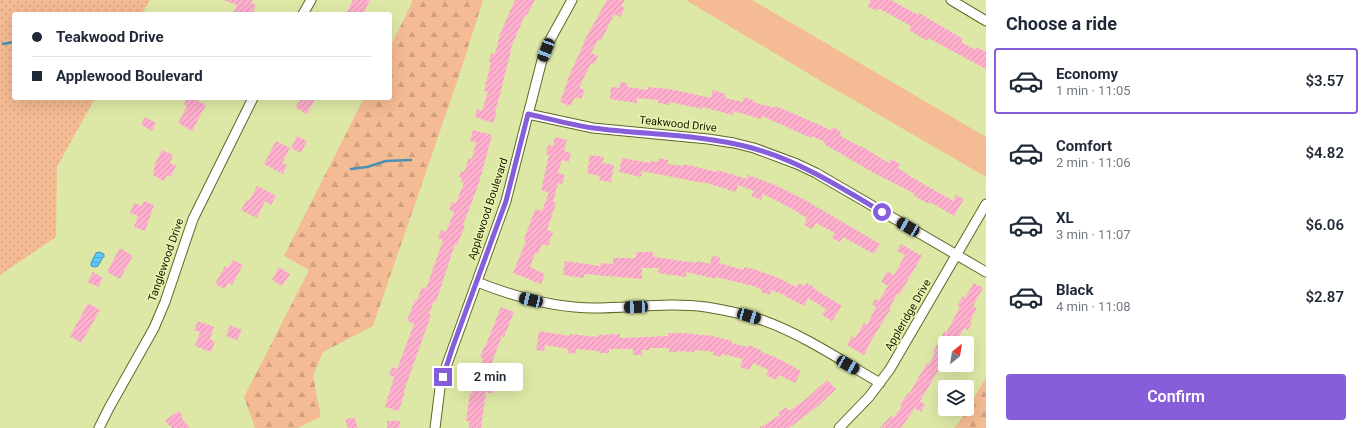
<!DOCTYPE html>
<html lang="en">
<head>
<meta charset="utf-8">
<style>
  body { margin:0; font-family:Roboto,sans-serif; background:#f6f6f7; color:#1f2937; height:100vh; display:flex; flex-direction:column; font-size:15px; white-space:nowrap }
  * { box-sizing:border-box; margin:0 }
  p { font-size:13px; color:#747a83 }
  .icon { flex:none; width:22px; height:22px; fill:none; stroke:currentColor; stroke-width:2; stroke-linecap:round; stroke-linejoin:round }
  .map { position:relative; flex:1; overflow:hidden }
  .details { display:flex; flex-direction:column; background:#fff; width:380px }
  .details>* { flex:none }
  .hud { position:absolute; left:12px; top:12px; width:380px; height:88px; border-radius:4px; box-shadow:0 4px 16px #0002; display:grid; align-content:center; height:88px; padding:0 20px; background:#fff }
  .needle { width:26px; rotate:30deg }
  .tools { position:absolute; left:938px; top:336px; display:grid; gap:8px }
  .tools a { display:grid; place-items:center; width:36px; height:36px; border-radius:4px; background:#fff; box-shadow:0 4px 16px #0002; font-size:20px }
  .end { position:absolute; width:18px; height:18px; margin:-9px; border:5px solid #865ed9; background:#fff; box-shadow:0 0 0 2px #fff }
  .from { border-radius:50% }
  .bubble { position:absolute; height:28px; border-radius:4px; background:#fff; box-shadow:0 4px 16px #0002; font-size:13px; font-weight:600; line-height:28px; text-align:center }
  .car { position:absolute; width:12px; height:24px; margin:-12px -6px; border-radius:5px; box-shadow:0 0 3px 1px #0007; background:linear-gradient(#222 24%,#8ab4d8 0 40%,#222 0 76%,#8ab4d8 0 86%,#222 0) }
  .hud b { display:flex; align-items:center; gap:14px; height:38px; font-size:15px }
  .hud b+b { border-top:1px solid #e0e1e3 }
  .hud i { width:10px; height:10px; background:#1f2937 }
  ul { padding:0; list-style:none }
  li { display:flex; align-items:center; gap:12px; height:66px; margin:0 8px 6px; padding:0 12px; border:2px solid transparent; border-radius:4px }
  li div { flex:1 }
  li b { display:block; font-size:15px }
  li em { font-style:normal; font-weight:600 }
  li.selected { border-color:#865ed9 }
  li>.icon { width:36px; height:36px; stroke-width:1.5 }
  h2 { padding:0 20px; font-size:18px; line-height:48px }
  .button { display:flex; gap:8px; margin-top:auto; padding:8px 20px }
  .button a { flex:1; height:46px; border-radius:4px; background:#865ed9; color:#fff; font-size:16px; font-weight:600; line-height:46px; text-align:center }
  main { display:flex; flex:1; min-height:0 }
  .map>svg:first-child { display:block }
  .green { fill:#f5bb94 }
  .forest { fill:url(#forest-firs) }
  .park { fill:url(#park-dots) }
  .water { fill:url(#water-rules); stroke:#4992b3 }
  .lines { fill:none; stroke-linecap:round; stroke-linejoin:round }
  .stream { stroke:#4992b3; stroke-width:2.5 }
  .building { fill:url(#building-hatch) }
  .street-casing { stroke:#606729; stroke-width:11 }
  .street { stroke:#fff; stroke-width:9 }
  .route { stroke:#865ed9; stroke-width:5 }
  .labels { text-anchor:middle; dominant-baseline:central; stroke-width:3; stroke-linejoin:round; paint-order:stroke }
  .street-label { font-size:11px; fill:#161801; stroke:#ebf5b3 }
</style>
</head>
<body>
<main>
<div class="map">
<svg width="986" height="428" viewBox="0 0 986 428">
  <defs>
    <pattern id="forest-firs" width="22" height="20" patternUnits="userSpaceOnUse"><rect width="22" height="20" fill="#f5bb94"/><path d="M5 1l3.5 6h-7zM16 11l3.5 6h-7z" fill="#d1a07e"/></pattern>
    <pattern id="park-dots" width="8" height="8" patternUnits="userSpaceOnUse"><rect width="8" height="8" fill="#f5bb94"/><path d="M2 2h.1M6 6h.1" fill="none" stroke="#d1a07e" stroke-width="1.8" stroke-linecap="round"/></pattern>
    <pattern id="water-rules" width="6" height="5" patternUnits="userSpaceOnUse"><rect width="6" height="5" fill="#5fc7ff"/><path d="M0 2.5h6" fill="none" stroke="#52aad9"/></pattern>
    <pattern id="building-hatch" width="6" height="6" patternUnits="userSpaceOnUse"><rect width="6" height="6" fill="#feafcd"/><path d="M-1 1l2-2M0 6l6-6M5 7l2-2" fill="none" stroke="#d996ae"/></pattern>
  </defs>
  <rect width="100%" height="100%" fill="#dee8a6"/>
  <path class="green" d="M686,0H752L986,137V177L826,84Z"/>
  <path class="forest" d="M412,0H483L461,70L373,326L323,352L313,376L321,417L297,428H255L244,397L309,270L284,256L364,98H390V47L411,5Z
    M986,377V428H954L965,414Z"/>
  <path class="park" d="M0,0H150L142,14H14V98H95L57,167L56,237L0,275Z"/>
  <path class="water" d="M99,252L104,254V257H103L98,266L95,267L91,266V263L96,253Z"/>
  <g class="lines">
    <path class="stream" d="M3,44L14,42
      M351,169L367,167L386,161L411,160"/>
  </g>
  <path class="building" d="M224,0H253L251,3L256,5L252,14H233L237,5Z
    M353,0H370L363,14H346Z
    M515,0H535L527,15H525L510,50H511L500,95L495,112H497L493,123L475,117L477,109L482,111L488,92L484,91L485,87L491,62H489L491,53L495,54L500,34Z
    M607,0H625L621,6L625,8L620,17L614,14L601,41L598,40L591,53L598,56L594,64L591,63L579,88L585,90L581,99L575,97L571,106L560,102L570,74L584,43H583Z
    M870,0H891L918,15L919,13L963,39L961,42L976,50L977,47L986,52V69L928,38L927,41L909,30L911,26L878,8L877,11L868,7Z
    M620,82L627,83V87L648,90V87L669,89L711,98L713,90L726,94L725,98L743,102L744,97L753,100V102L775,108L776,106L831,130L833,127L841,132L840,136L861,147V146L889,163L891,159L900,164L898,168L908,174V175L953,201L956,195L964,199L954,216L930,202L929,204L914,196L915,194L874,173L824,144L825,142L812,136L811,138L762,116L761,119L733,111V115L702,107V109L670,102V105L658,103V100L637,98V103L610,99L611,87L620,88Z
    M187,98H193L206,105L192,131L178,123L187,106L184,104Z
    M301,98H316L306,114L296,107Z
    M145,117L156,123L152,131L141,125Z
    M473,130L492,135L479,183L463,225L465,226L457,245L455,244L436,302L434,301L429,314L431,315L404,391H405L399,411L385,407L394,377L389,375L392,367L397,369L414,324L407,321L415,300L417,301L422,287L426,289L443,240L438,238L441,230L446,232L454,212L449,209L452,202L456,203L464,183L461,182L462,178L459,177L461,171L464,172L469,158L472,159L476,142L470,141Z
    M297,136L307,141L301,153L291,148Z
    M555,137L567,140L564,151L571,153L569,162L562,160L558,173L565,175L562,184L558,183L553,202L556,203L547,230L553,232L548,246L542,244L538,254L535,253L530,267L545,274L541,284L513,273L526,241L524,240L535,209L542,211L549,192L541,190L549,155L546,154L548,145L553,146Z
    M276,141L290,148L282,163L287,165L283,174L264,164Z
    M162,150L173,155L170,163L176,166L171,177L167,175L164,181L153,175L155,164Z
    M590,155L604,157L602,163L614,165L611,182L599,180L600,176L587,173Z
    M622,158L650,163V161L658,162L659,158L668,160V164L683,166V164L717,172L718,170L747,179L748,175L775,185L805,200L880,244L874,254L843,237L840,242L832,238L835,233L816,223L812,229L804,225L807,218L798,213V212L763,194L761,200L751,196L754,191L738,185L736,192L703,182V183L642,171L641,177L619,172Z
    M257,186L276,196L271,205L265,201L257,218L241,210L247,200L249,201Z
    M144,201L154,205L145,231L134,227L138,216L130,213L134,203L142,206Z
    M901,244L922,256L899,295L897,294L890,307L891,308L868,346H869L864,355L847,345L852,336L855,338L864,323L867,325L876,307L872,305L875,299L879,301L888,286L881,282L887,271L894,275L905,255L897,251Z
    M120,248L133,256L120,279L107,272Z
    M636,252H653V257L697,263V261L710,264L712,256L720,257L719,263L744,270V267L754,269L781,279L796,287L798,283L805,286L806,283L814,287L813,288L842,306L832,321L822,315L826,309L808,298L804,306L785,296V295L771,290L770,295L761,292V289L753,286L716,277V279L686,272V277L658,273L659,268H642V279L584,274V278L563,275L565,261L600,266L601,263L613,264V258H636Z
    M233,260L243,265L232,285L228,283L225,289L215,284L225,266L228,268Z
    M279,267L290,274L282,286L272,280Z
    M93,272L103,278L98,287L87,282Z
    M974,283L983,288L973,306L977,308L970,321L972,322L968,330L964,328L956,343H945V363L943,367L941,366L920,401L925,405L921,412L915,408L901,428H880L891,416L893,418L902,406L900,405L908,393L909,394L927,363L929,364L935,353L933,352L945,330V335L960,307L957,306L963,296L965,298Z
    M88,303L100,310L81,343L70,336Z
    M501,307L514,312L504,337L502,336L489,370L492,371L489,385L494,386L492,394L486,392L481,428H469V421H466L470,393L472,394L476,374L479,375L483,358L480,357L484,347H485Z
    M198,321L214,327L210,339L215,342L211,352L195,346L200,332L194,330Z
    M230,325L242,330L237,340L226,336Z
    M539,331L569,336V334L598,337V335L620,334V338L668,336V333H683L713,336L732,341L731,343L748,347L749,345L762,351L761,352L775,357L801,371L795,383L779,375L776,380L766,375L769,370L753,363L749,370L740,367L743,359L722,354L721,357L713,355L714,352L695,350L694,352L678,351V352H669V348H650V350H642V355H633V349H609V353H599V351L576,349V354L568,353V349L545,345L544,351L536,350Z
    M827,380L836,389L818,406L789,428H759L780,415L778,413L786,407L789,411L805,400Z
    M179,411L183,416L181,417L190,428H172L170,425H168L165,420Z
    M354,417L358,428H348L345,420Z
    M387,421H400L399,428H387Z"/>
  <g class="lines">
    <defs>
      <path id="street" d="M951,0L986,21
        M303,14L311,0
        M528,114L593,128L708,139L734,143L754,148L797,164L816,173L986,272
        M477,282C515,297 553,308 594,308C631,308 669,302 706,307C725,310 744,314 762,320C804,335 842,361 880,383
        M99,428L109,408L154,328L165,302L193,219L253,98
        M435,428L440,388L446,367L506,201L542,60L550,40L572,0
        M839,428L869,397L890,369L986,204"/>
    </defs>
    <use href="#street" class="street-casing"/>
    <use href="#street" class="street"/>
  </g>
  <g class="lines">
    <path class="route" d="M443,377L452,349L506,201L528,114C550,119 572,125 593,128C646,135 700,134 752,148C799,161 840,187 882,212"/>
  </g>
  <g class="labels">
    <g class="street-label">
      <text transform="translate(678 124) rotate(6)">Teakwood Drive</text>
      <text transform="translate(488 209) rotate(-72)">Applewood Boulevard</text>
      <text transform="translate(166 260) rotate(-71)">Tanglewood Drive</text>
      <text transform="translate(908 315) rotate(-60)">Appleridge Drive</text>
    </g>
  </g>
</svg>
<div class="tools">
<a><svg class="needle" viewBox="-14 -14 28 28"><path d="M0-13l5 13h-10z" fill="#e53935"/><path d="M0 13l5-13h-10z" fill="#747a83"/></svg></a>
<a><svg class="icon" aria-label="layers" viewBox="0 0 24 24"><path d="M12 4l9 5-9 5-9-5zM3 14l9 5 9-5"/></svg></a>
</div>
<i class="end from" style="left:882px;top:212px"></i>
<i class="end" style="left:443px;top:377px"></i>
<div class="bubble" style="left:457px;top:363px;width:66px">2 min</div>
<i class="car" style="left:546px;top:50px;rotate:201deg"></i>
<i class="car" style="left:908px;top:227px;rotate:300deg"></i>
<i class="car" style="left:531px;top:300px;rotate:283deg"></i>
<i class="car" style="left:636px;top:307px;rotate:268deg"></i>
<i class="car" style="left:749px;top:316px;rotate:106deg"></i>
<i class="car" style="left:848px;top:365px;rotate:120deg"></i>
<div class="hud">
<b><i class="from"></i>Teakwood Drive</b>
<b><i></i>Applewood Boulevard</b>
</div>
</div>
<section class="details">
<h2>Choose a ride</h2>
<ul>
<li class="selected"><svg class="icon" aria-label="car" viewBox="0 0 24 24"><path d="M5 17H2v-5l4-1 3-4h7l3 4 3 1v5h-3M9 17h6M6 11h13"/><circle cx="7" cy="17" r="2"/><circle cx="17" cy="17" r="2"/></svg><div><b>Economy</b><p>1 min · 11:05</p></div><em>$3.57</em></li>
<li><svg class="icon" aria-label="car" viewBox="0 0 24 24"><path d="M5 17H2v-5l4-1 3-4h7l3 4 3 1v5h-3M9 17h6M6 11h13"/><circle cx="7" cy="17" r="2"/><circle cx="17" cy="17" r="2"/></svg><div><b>Comfort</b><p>2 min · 11:06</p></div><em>$4.82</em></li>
<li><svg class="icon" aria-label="car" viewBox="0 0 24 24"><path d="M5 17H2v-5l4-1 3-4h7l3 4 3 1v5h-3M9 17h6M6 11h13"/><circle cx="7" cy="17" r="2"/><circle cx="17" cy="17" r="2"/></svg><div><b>XL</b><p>3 min · 11:07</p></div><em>$6.06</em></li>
<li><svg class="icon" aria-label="car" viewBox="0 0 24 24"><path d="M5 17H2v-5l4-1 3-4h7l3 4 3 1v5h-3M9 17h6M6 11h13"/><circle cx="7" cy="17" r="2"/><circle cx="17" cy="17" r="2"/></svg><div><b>Black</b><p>4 min · 11:08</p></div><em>$2.87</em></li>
</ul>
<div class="button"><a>Confirm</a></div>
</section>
</main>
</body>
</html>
